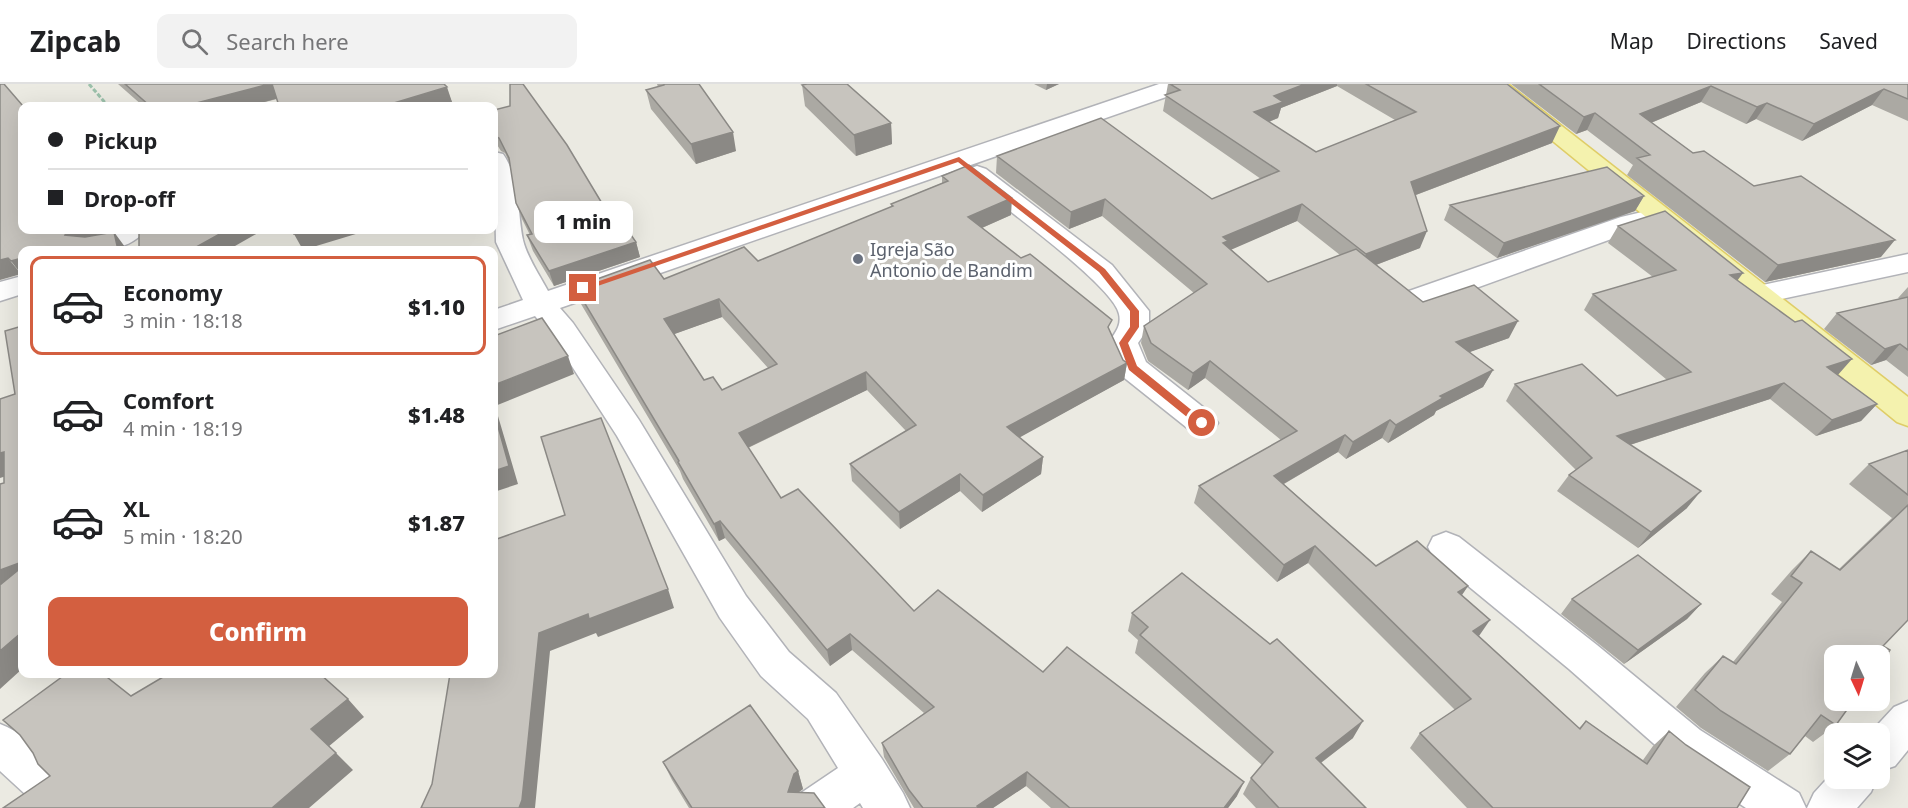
<!DOCTYPE html>
<html lang="en">
<head>
<meta charset="utf-8">
<style>
  body { margin:0; font-family:"Noto Sans",sans-serif; background:#f2f2f2; color:#202124; height:100vh; display:flex; flex-direction:column; font-size:22px; white-space:nowrap }
  * { box-sizing:border-box; margin:0 }
  p { font-size:20px; color:#757577 }
  .icon { flex:none; width:33px; height:33px; fill:none; stroke:currentColor; stroke-width:2; stroke-linecap:round; stroke-linejoin:round }
  .map { position:relative; flex:1; overflow:hidden }
  .drawer { position:absolute; left:18px; top:162px; width:480px; height:432px; display:flex; flex-direction:column; background:#fff; border-radius:12px; box-shadow:0 6px 24px #0002 }
  .drawer>* { flex:none }
  .banner { position:absolute; left:18px; top:18px; width:480px; height:132px; border-radius:12px; box-shadow:0 6px 24px #0002; display:grid; align-content:center; height:132px; padding:0 30px; background:#fff }
  .needle { width:39px; rotate:176deg }
  .buttons { position:absolute; left:1824px; top:561px; display:grid; gap:12px }
  .buttons a { display:grid; place-items:center; width:66px; height:66px; border-radius:12px; background:#fff; box-shadow:0 6px 24px #0002; font-size:30px }
  .end { position:absolute; width:27px; height:27px; margin:-14px; border:8px solid #d35f40; background:#fff; box-shadow:0 0 0 3px #fff }
  .from { border-radius:50% }
  .bubble { position:absolute; height:42px; border-radius:12px; background:#fff; box-shadow:0 6px 24px #0002; font-size:20px; font-weight:800; line-height:42px; text-align:center }
  .banner b { display:flex; align-items:center; gap:21px; height:57px; font-size:22px }
  .banner b+b { border-top:2px solid #e0e0e0 }
  .banner i { width:15px; height:15px; background:#202124 }
  ul { padding:10px 0 0; list-style:none }
  li { display:flex; align-items:center; gap:18px; height:99px; margin:0 12px 9px; padding:0 18px; border:3px solid transparent; border-radius:12px }
  li div { flex:1 }
  li b { display:block; font-size:22px }
  li em { font-style:normal; font-weight:800 }
  li.on { border-color:#d35f40 }
  li>.icon { width:54px; height:54px; stroke-width:1.5 }
  .cta { display:flex; gap:12px; margin-top:auto; padding:12px 30px }
  .cta a { flex:1; height:69px; border-radius:12px; background:#d35f40; color:#fff; font-size:24px; font-weight:800; line-height:69px; text-align:center }
  header { display:flex; align-items:center; gap:36px; box-sizing:border-box; height:84px; padding:0 30px; background:#fff; border-bottom:2px solid #e0e0e0 }
  header strong { font-size:28px }
  nav { display:flex; gap:33px; margin-inline-start:auto; font-size:21px }
  .search { width:420px; height:54px; background:#f2f2f2; display:flex; align-items:center; gap:15px; box-sizing:border-box; padding:0 21px; border-radius:12px; color:#757577; font-size:22px }
  .map>svg:first-child { display:block }
  .lines { fill:none; stroke-linecap:round; stroke-linejoin:round }
  .minor-casing { stroke:#b2b3b8; stroke-width:3 }
  .major-casing { stroke:#dfcd67; stroke-width:3 }
  .path { stroke:#9bc0aa; stroke-width:3; stroke-dasharray:4.5 2; stroke-linecap:butt }
  .minor { fill:#fff; fill-rule:evenodd }
  .major { fill:#f4f2ae; fill-rule:evenodd }
  .wall { fill:#aba9a3; fill-rule:evenodd }
  .shaded-wall { fill:#8b8985 }
  .building { fill:#c7c4be; stroke:#8b8985; stroke-width:1.5; fill-rule:evenodd }
  .route { fill:#d35f40 }
  .worship-dot { fill:#6b7280; stroke:#fff; stroke-width:2 }
  .labels { text-anchor:middle; dominant-baseline:central; stroke-width:6; stroke-linejoin:round; paint-order:stroke }
  .worship-label { font-size:18px; fill:#5b616d; stroke:#fff; text-anchor:start }
</style>
</head>
<body>
<header>
<strong>Zipcab</strong>
<div class="search"><svg class="icon" aria-label="search" viewBox="0 0 24 24"><circle cx="10" cy="10" r="6"/><path d="M15 15l6 6"/></svg>Search here</div>
<nav><a>Map</a><a>Directions</a><a>Saved</a></nav>
</header>
<div class="map">
<svg width="1908" height="724" viewBox="0 0 1908 724">
  <rect width="100%" height="100%" fill="#ebeae2"/>
  <g class="lines">
    <defs>
      <path id="minor" d="M1159,0H1192L1189,5L560,224L573,239L639,336L746,512L789,568L836,609L882,675L903,709L910,724H863L860,719L853,724H794L801,709L838,684L808,635L761,592L720,534L617,352L553,253L535,232L494,246V226L523,216L496,158L494,68L503,70C521,96 517,127 523,156C527,173 540,192 548,207Z
        M977,82L986,85L1112,181L1149,227V243L1138,259L1146,278L1213,331L1218,339L1213,347L1202,351L1191,347L1122,292L1108,259C1114,250 1122,242 1119,230C1114,202 996,117 968,95L964,90L968,85Z
        M1659,124L1668,126L1672,132L1668,138L1639,145L1429,221L1419,223L1409,221L1405,214L1409,207L1621,133Z
        M112,146H145C131,166 101,168 79,166L83,160Z
        M1908,170V188L1758,220L1748,218L1744,211L1748,204L1758,202Z
        M22,192V210L0,217V198Z
        M1446,448L1459,453L1597,561L1700,646L1799,709L1806,724H1746L1670,674L1569,585L1433,473L1428,463L1433,453Z
        M1908,617V666L1895,682L1880,687V650H1869L1894,623Z
        M0,640C24,649 51,672 61,696L55,710L40,716L25,710L0,687Z
        M1834,687V694H1877L1871,708L1857,724H1807L1814,709Z"/>
      <path id="major" d="M1483,0H1508L1908,313V342L1897,338Z"/>
    </defs>
    <use href="#minor" class="minor-casing"/>
    <use href="#major" class="major-casing"/>
    <path class="path" d="M89,0L108,22"/>
    <use href="#minor" class="minor"/>
    <use href="#major" class="major"/>
  </g>
  <path class="wall" d="M118,0H444L452,18L439,22H279L277,15L249,22H143Z
    M657,0H699L736,67L696,80L651,25L646,6L658,3Z
    M1034,0H1059L1046,6Z
    M1168,0H1507L1552,59L1416,111L1420,164L1376,181L1423,218L1509,254L1469,268L1493,286L1483,303L1436,327L1434,331L1388,359L1382,354L1346,375L1338,368L1284,400L1376,482L1468,502L1462,511L1479,552L1579,644L1586,637L1643,676L1653,662L1669,647L1737,724H1467L1410,664L1420,649L1455,626L1308,479L1277,498L1194,419L1199,402L1281,356L1205,294L1188,306L1148,277L1141,259L1144,242L1194,209L1102,132L1069,145L996,89L997,72L1212,115L1261,95L1163,27ZM1337,2L1395,36L1316,68L1269,38L1278,34L1281,24ZM1297,137L1340,171L1268,198L1231,165Z
    M1511,0H1908V37L1872,21L1802,57L1756,35L1746,40L1701,18L1651,39L1693,69L1881,173L1765,198L1627,91L1633,81L1587,46L1576,50Z
    M802,1L891,39L892,60L856,72L805,22Z
    M494,26L606,126L636,158L640,173L554,202L533,167L527,151H530L522,135L516,119L510,80L505,69L501,67L494,56Z
    M942,92L1011,131L982,144L1110,247L1123,276L1127,279L1124,296L1019,353L1043,373L1041,390L982,428L960,407L900,445L852,397L850,380L906,347L867,306L748,364L781,414L914,527L1043,588L1237,712L1228,724H1051L1026,702L993,724H914L884,673L882,659L924,629L852,566L830,582L725,454L719,457L683,395L680,387L581,220L575,203L664,195L758,177L891,123V120L942,99ZM722,233L768,284L722,306L704,296L674,250Z
    M1644,112L1635,127L1497,174L1444,136L1450,121Z
    M1618,142L1737,196L1838,291L1877,320L1861,337L1816,352L1770,315L1630,361L1687,424L1638,464L1557,407L1569,391L1576,386L1506,317L1515,300L1617,312L1667,296L1584,226L1593,210L1653,193L1608,159Z
    M1908,203V293L1886,276L1871,281L1824,245L1837,229L1900,215L1898,214Z
    M1908,366V536L1883,562L1836,641L1813,658L1805,652L1790,670L1768,687L1701,644L1676,623L1705,589L1723,572L1733,578L1782,518L1771,510L1792,486L1811,467L1839,485L1892,434L1849,400L1869,380Z
    M1572,515L1701,520L1687,535L1624,580L1561,530Z
    M1132,529L1353,654L1321,679L1366,724H1256L1243,710L1251,694L1262,681L1135,569L1138,556L1128,547Z
    M663,678L798,687L803,705L799,708L825,724H689L672,696Z"/>
  <path class="shaded-wall" d="M269,0H272L279,14L249,22H185Z
    M1047,0H1059L1046,6Z
    M1305,0H1337V2L1281,24L1278,34L1251,45L1254,28L1274,12Z
    M1711,2L1701,18L1631,47L1640,30Z
    M447,3L452,18L439,22H384Z
    M1884,5L1872,21L1802,57L1814,40Z
    M1767,19L1756,35L1746,40L1757,23Z
    M1595,29L1587,46L1576,50L1584,33Z
    M891,39L892,60L856,72L854,51Z
    M1560,42L1552,59L1405,115L1411,98Z
    M733,48L736,67L696,80L691,60Z
    M1644,112L1635,127L1497,174L1504,159Z
    M1012,114L1011,131L968,150V133Z
    M1105,115L1102,132L1069,145L1071,128Z
    M1302,120L1297,137L1226,168L1224,174L1223,153Z
    M68,146H108L82,158L65,151Z
    M227,146H263L228,166H191Z
    M310,146H369L303,166L294,150Z
    M1427,147L1420,164L1360,187L1366,170Z
    M114,148L125,163L126,166H118Z
    M1895,156L1881,173L1765,198L1778,181Z
    M636,158L640,173L554,202L549,187Z
    M8,174L21,190L0,196V176Z
    M22,174V191L11,177Z
    M1743,189L1731,205L1730,191Z
    M719,215L722,233L669,252L664,235Z
    M1518,237L1509,254L1448,276L1456,258Z
    M1900,260L1886,276L1871,281L1885,265Z
    M568,272L574,290L495,322L518,400L494,408V301Z
    M1852,275L1837,292L1827,283Z
    M1210,277L1205,294L1188,306L1193,289Z
    M1127,279L1124,296L1006,361L1007,343Z
    M1493,286L1483,303L1436,327L1434,331L1388,359L1396,341L1440,312Z
    M866,288L867,306L743,366L739,349Z
    M1784,299L1770,315L1605,369L1617,352Z
    M1877,320L1861,337L1816,352L1832,336Z
    M1390,336L1382,354L1346,375L1353,358Z
    M1345,351L1338,368L1268,409L1274,392Z
    M4,368L22,387L0,394V369Z
    M1043,373L1041,390L982,428L983,411Z
    M960,390V407L900,445L899,428Z
    M1701,407L1687,424L1638,464L1651,448Z
    M720,437L725,454L719,457L714,440Z
    M1315,462L1308,479L1277,498L1284,481Z
    M22,478V504L0,513V486Z
    M1468,502L1457,518L1458,508Z
    M668,505L674,524L598,553L596,549L550,567L535,724H519L539,549L588,530Z
    M1701,520L1687,535L1624,580L1638,566Z
    M1490,536L1479,552L1473,547Z
    M22,548V585L0,605V567Z
    M850,550L852,566L830,582L827,566Z
    M348,615L364,633L328,663L311,645Z
    M1363,637L1353,654L1306,690L1316,674Z
    M336,669L353,686L309,724H272Z
    M798,687L803,705L799,708H788L794,690Z
    M1027,688L1026,702L993,724H977V722Z
    M1244,698L1237,712L1228,724H1224Z"/>
  <path class="building" d="M0,0H4L23,22H22V146H68L65,151L85,153L114,148L118,166H22V174L11,177L8,174L0,176Z
    M125,0H269L185,22H150Z
    M272,0H444L447,3L384,22H279Z
    M510,0H523L567,61L606,126L612,124L636,158L549,187L527,151L532,150L516,119L509,74L499,54L495,52L494,49V26L510,22Z
    M664,0H699L733,48L691,60L646,6L664,1Z
    M807,0H847L891,39L854,51L802,1Z
    M1170,0H1305L1274,12L1283,18L1254,28L1316,68L1416,28L1366,0H1507L1560,42L1411,98L1427,147L1366,170L1302,120L1223,153L1228,157L1223,159L1268,198L1356,165L1423,218L1474,201L1518,237L1456,258L1493,286L1440,312L1443,314L1396,341L1390,336L1353,358L1345,351L1274,392L1376,482L1417,457L1468,502L1458,508L1490,536L1473,547L1580,645L1586,637L1647,680L1669,647L1686,661L1750,703L1737,724H1493L1420,649L1471,615L1315,462L1284,481L1199,402L1297,347L1210,277L1193,289L1151,259L1144,242L1207,200L1105,115L1071,128L997,72L1101,34L1212,115L1279,87L1165,11L1180,6Z
    M1539,0H1908V15L1884,5L1814,40L1767,19L1757,23L1711,2L1640,30L1693,69L1704,67L1754,102L1801,92L1895,156L1778,181L1637,74L1650,71L1595,29L1584,33Z
    M969,81L1012,114L968,133L1021,174L1030,170L1112,236L1108,243L1123,276L1127,279L1007,343L1043,373L983,411L960,390L899,428L850,380L916,341L866,288L739,349L781,414L798,405L914,527L938,506L1043,588L1067,563L1244,698L1224,724H1070L1027,688L977,722L979,724H923L909,706L882,659L934,623L850,550L827,566L720,437L714,440L678,378L679,377L575,203L650,176L664,195L744,163L758,177L893,122L891,120L948,97L942,92ZM719,215L777,280L722,306L713,293L704,296L664,235Z
    M1607,83L1644,112L1504,159L1450,121Z
    M1665,127L1743,189L1730,191L1795,238L1802,236L1852,275L1827,283L1877,320L1832,336L1784,299L1617,352L1701,407L1651,448L1569,391L1592,374L1515,300L1582,280L1617,312L1691,288L1593,210L1676,186L1618,142Z
    M139,146H227L191,166H139Z
    M293,146H310L294,150Z
    M1908,213V266L1900,260L1885,265L1837,229Z
    M542,234L568,272L494,301V252Z
    M22,242V478L0,486V400L4,399V368L0,369V315L15,310L5,247Z
    M494,328L509,382L494,387Z
    M601,334L668,505L589,535L588,530L539,549L522,716L519,724H421L432,700L450,590H494V456L565,431L541,353Z
    M1908,366V411L1869,380Z
    M1908,421V536L1883,562L1890,566L1880,581V572H1834V616H1854L1836,641L1821,631L1790,670L1721,627L1695,606L1723,572L1736,580L1802,499L1791,492L1811,467L1840,486Z
    M1638,471L1701,520L1638,566L1572,515Z
    M22,483V548L0,567V501Z
    M1182,489L1270,560L1277,555L1363,637L1316,674L1366,724H1279L1251,694L1273,668L1140,551L1148,543L1132,529Z
    M66,590H103L131,612L168,590H320L348,615L311,645L336,669L272,724H3L50,692L38,680L33,669L20,651L3,636Z
    M750,621L798,687L794,690L788,708L814,709L825,724H692L663,678Z"/>
  <path class="route" d="M959,73L1105,185L1139,227V243L1128,259L1137,282L1205,337V342H1198L1129,286L1119,259L1130,243V227L1099,188L958,78L586,206L579,204Z"/>
  <circle class="worship-dot" cx="858" cy="175" r="6"/>
  <g class="labels">
    <g class="worship-label">
      <text x="870" y="165">Igreja São<tspan x="870" dy="21">Antonio de Bandim</tspan></text>
    </g>
  </g>
</svg>
<div class="buttons">
<a><svg class="needle" viewBox="-14 -14 28 28"><path d="M0-13l5 13h-10z" fill="#e53935"/><path d="M0 13l5-13h-10z" fill="#757577"/></svg></a>
<a><svg class="icon" aria-label="layers" viewBox="0 0 24 24"><path d="M12 4l9 5-9 5-9-5zM3 14l9 5 9-5"/></svg></a>
</div>
<i class="end from" style="left:1202px;top:339px"></i>
<i class="end" style="left:583px;top:204px"></i>
<div class="bubble" style="left:534px;top:117px;width:99px">1 min</div>
<div class="banner">
<b><i class="from"></i>Pickup</b>
<b><i></i>Drop-off</b>
</div>
<section class="drawer">
<ul>
<li class="on"><svg class="icon" aria-label="car" viewBox="0 0 24 24"><path d="M5 17H2v-5l4-1 3-4h7l3 4 3 1v5h-3M9 17h6M6 11h13"/><circle cx="7" cy="17" r="2"/><circle cx="17" cy="17" r="2"/></svg><div><b>Economy</b><p>3 min · 18:18</p></div><em>$1.10</em></li>
<li><svg class="icon" aria-label="car" viewBox="0 0 24 24"><path d="M5 17H2v-5l4-1 3-4h7l3 4 3 1v5h-3M9 17h6M6 11h13"/><circle cx="7" cy="17" r="2"/><circle cx="17" cy="17" r="2"/></svg><div><b>Comfort</b><p>4 min · 18:19</p></div><em>$1.48</em></li>
<li><svg class="icon" aria-label="car" viewBox="0 0 24 24"><path d="M5 17H2v-5l4-1 3-4h7l3 4 3 1v5h-3M9 17h6M6 11h13"/><circle cx="7" cy="17" r="2"/><circle cx="17" cy="17" r="2"/></svg><div><b>XL</b><p>5 min · 18:20</p></div><em>$1.87</em></li>
</ul>
<div class="cta"><a>Confirm</a></div>
</section>
</div>
</body>
</html>
